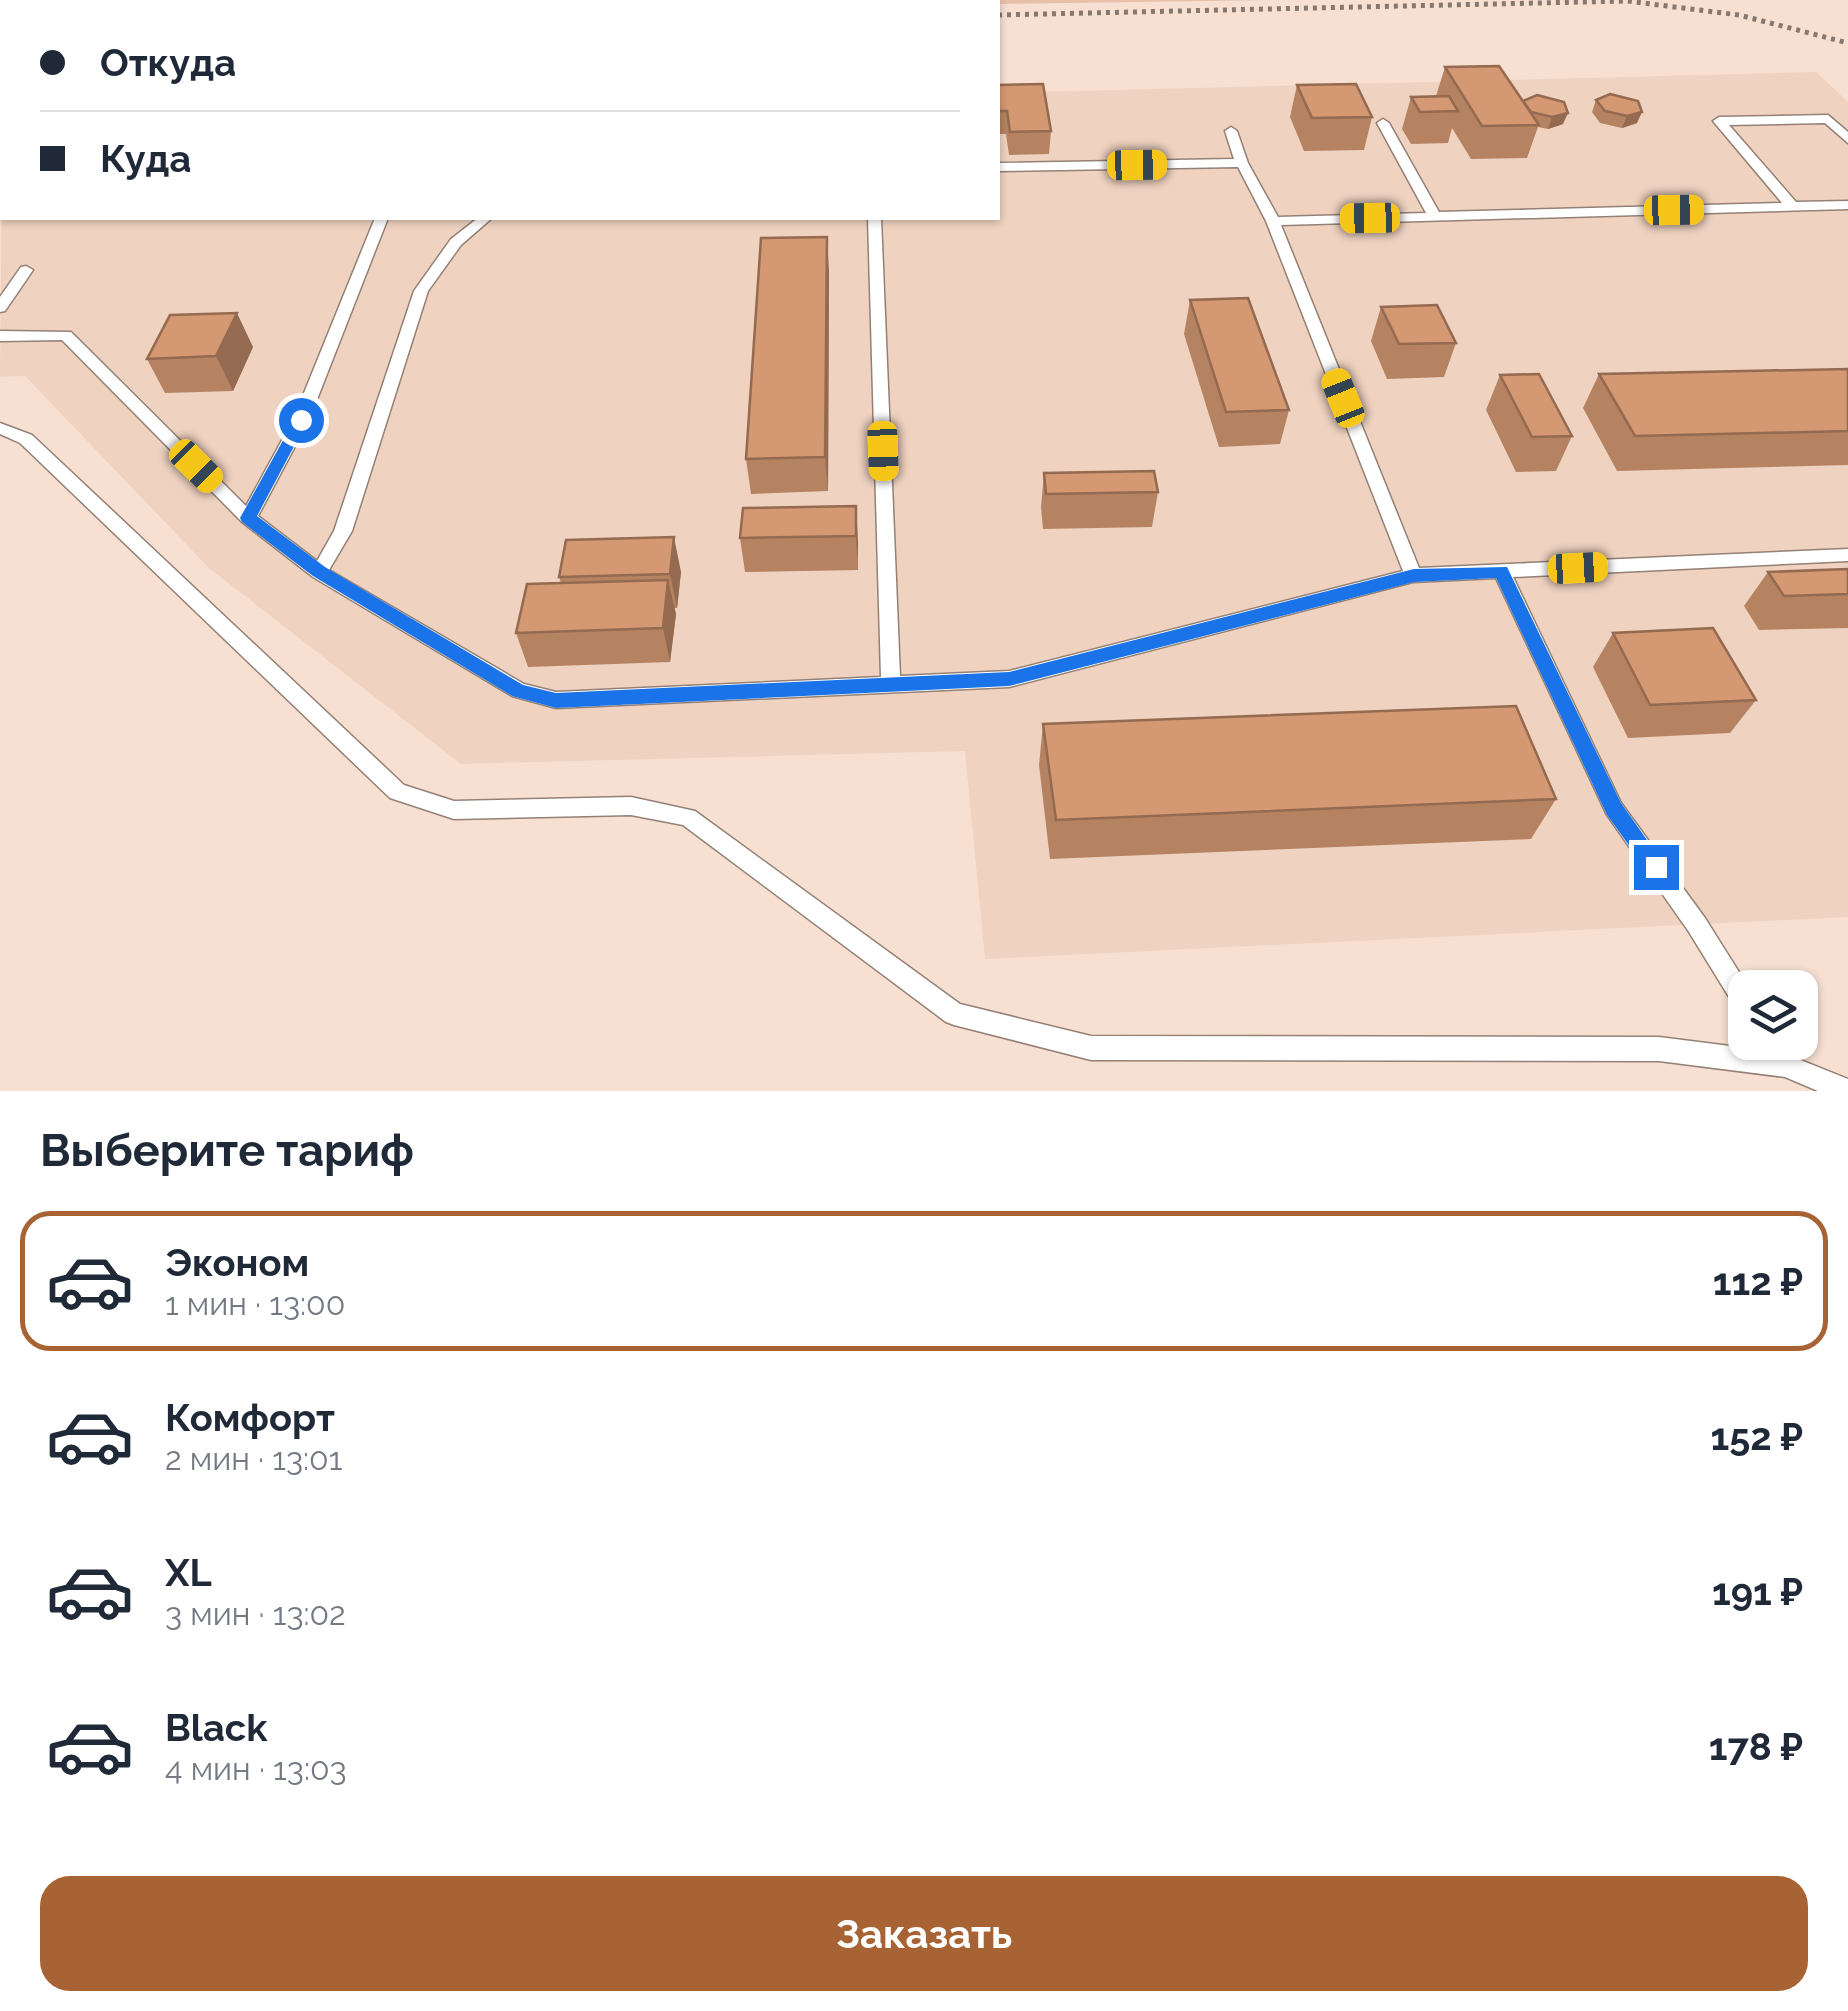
<!DOCTYPE html>
<html lang="ru">
<head>
<meta charset="utf-8">
<style>
  body { margin:0; font-family:Raleway,sans-serif; background:#f6f6f7; color:#1f2937; height:100vh; display:flex; flex-direction:column; font-size:38px; white-space:nowrap }
  * { box-sizing:border-box; margin:0 }
  p { font-size:32px; color:#747a83 }
  .icon { flex:none; width:55px; height:55px; fill:none; stroke:currentColor; stroke-width:2; stroke-linecap:round; stroke-linejoin:round }
  .map { position:relative; height:1091px; overflow:hidden }
  .drawer { display:flex; flex-direction:column; background:#fff; flex:1 }
  .drawer>* { flex:none }
  .guide { position:absolute; left:0px; top:0px; width:1000px; height:220px; box-shadow:0 2px 8px #0004; display:grid; align-content:center; height:220px; padding:0 40px; background:#fff }
  .controls { position:absolute; left:1728px; top:970px; display:grid; gap:20px }
  .controls a { display:grid; place-items:center; width:90px; height:90px; border-radius:20px; background:#fff; box-shadow:0 2px 8px #0004; font-size:50px }
  .end { position:absolute; width:45px; height:45px; margin:-22px; border:12px solid #1a73e8; background:#fff; box-shadow:0 0 0 5px #fff }
  .from { border-radius:50% }
  .car { position:absolute; width:30px; height:60px; margin:-30px -15px; border-radius:12px; box-shadow:0 0 8px 2px #0007; background:linear-gradient(#f5c518 24%,#345 0 40%,#f5c518 0 76%,#345 0 86%,#f5c518 0) }
  .guide b { display:flex; align-items:center; gap:35px; height:95px; font-size:38px }
  .guide b+b { border-top:2px solid #e0e1e3 }
  .guide i { width:25px; height:25px; background:#1f2937 }
  ul { padding:0; list-style:none }
  li { display:flex; align-items:center; gap:30px; height:140px; margin:0 20px 15px; padding:0 20px; border:5px solid transparent; border-radius:30px }
  li div { flex:1 }
  li b { display:block; font-size:38px }
  li em { font-style:normal; font-weight:700 }
  li.on { border-color:#a76333 }
  li>.icon { width:90px; height:90px; stroke-width:1.5 }
  h2 { padding:0 40px; font-size:45px; line-height:120px }
  .button { display:flex; gap:20px; margin-top:auto; padding:20px 40px }
  .button a { flex:1; height:115px; border-radius:30px; background:#a76333; color:#fff; font-size:40px; font-weight:700; line-height:115px; text-align:center }
  .map>svg:first-child { display:block }
  .built { fill:#efd2c0 }
  .green { fill:#e6c0a8 }
  .lines { fill:none; stroke-linecap:round; stroke-linejoin:round }
  .lane-casing { stroke:#948074; stroke-width:3 }
  .path { stroke:#87786f; stroke-width:5; stroke-dasharray:4 5; stroke-linecap:butt }
  .lane { fill:#fff; fill-rule:evenodd }
  .wall { fill:#b68362 }
  .shaded-wall { fill:#946a50 }
  .building { fill:#d49872; stroke:#946a50; stroke-width:2.5 }
  .route { fill:#1a73e8 }
</style>
</head>
<body>
<div class="map">
<svg width="1848" height="1091" viewBox="0 0 1848 1091">
  <rect width="100%" height="100%" fill="#f7e0d2"/>
  <path class="built" d="M1816,72L1848,102V917L985,959L965,751L461,764L209,568L25,376L0,377L2,168V218H998V93Z"/>
  <path class="green" d="M394,0H1275L998,4Z"/>
  <g class="lines">
    <defs>
      <path id="lane" d="M2,108V117L0,118V109Z
        M1828,115L1848,132V143L1825,123L1729,125L1796,202L1848,201V209L1281,225L1419,568L1848,549V561L1513,577L1621,803L1705,918L1749,988H1745V1013L1737,1010L1689,932L1607,815L1496,578L1413,582L1009,687L556,708L512,696L313,577L242,522L62,340L0,341V331L71,332L246,506L293,420L375,218H388L309,420L258,516L317,561L334,531L414,291L451,239L478,218H492L461,245L428,291L352,531L329,570L524,684L556,692L881,677L868,218H881L900,676L1009,671L1403,571L1266,221L1238,167L998,171V163L1234,159L1225,131L1231,127L1237,131L1248,163L1278,217L1426,213L1377,123L1383,119L1389,123L1439,212L1782,203L1713,121L1719,117Z
        M26,266L33,270L5,311L0,312V297L21,267Z
        M0,423L32,435L404,785L454,801L631,797L695,811L960,1004L1091,1036L1659,1037L1762,1050L1758,1042H1784L1793,1057L1848,1079V1091H1818L1785,1077L1659,1061L1091,1060L954,1025L946,1022L683,825L631,815L454,819L390,798L20,443L0,434Z"/>
    </defs>
    <use href="#lane" class="lane-casing"/>
    <path class="path" d="M998,15L1627,1L1739,15L1848,43"/>
    <use href="#lane" class="lane"/>
  </g>
  <path class="wall" d="M1445,67L1523,101L1563,124L1548,129L1538,127L1527,158L1471,159L1452,128L1448,143L1411,144L1402,129L1411,97L1436,96Z
    M998,85L1051,131L1049,154L1009,155L1006,134H998Z
    M1297,85L1372,117L1364,150L1304,151L1290,117Z
    M1610,94L1637,123L1622,128L1600,123L1592,112L1596,100Z
    M829,271L828,491L751,494L746,459Z
    M1190,300L1289,410L1280,444L1219,447L1184,334Z
    M1381,307L1456,343L1444,377L1387,379L1371,341Z
    M253,347L233,391L165,393L147,359Z
    M1848,369V465L1617,471L1583,408L1599,374Z
    M1500,375L1572,436L1556,471L1516,472L1486,410Z
    M1044,473L1158,492L1152,527L1043,529L1041,507Z
    M856,506L858,570L745,572L740,538Z
    M1848,569V628L1759,630L1744,606L1768,572Z
    M681,572L677,608H674L676,614L670,662L528,667L516,633L561,583L559,577Z
    M1613,633L1756,700L1730,733L1628,738L1593,667Z
    M1043,724L1556,799L1531,839L1050,859L1039,765Z"/>
  <path class="shaded-wall" d="M1642,112L1637,123L1622,128L1627,116Z
    M1568,113L1563,124L1548,129L1552,117Z
    M827,237L829,271L828,491L825,457Z
    M237,313L253,347L233,391L216,356Z
    M856,506L858,541V570L856,536Z
    M674,537L681,572L677,608L670,574Z
    M668,580L676,614L670,662L663,628Z"/>
  <path class="building" d="M1499,66L1539,125L1482,126L1445,67Z
    M1043,84L1051,131L1010,132L1007,111H998V85Z
    M1356,84L1372,117L1312,118L1297,85Z
    M1610,94L1638,101L1642,112L1627,116L1605,111L1596,100Z
    M1537,95L1564,102L1568,113L1552,117L1531,112L1523,101Z
    M1449,96L1458,111L1420,112L1411,97Z
    M827,237L825,457L746,459L761,238Z
    M1248,298L1289,410L1226,412L1190,300Z
    M1437,305L1456,343L1399,344L1381,307Z
    M237,313L216,356L147,359L170,315Z
    M1848,369V431L1635,436L1599,374Z
    M1539,374L1572,436L1532,437L1500,375Z
    M1154,471L1158,492L1046,494L1044,473Z
    M856,506V536L740,538L743,508Z
    M674,537L670,574L559,577L566,540Z
    M1848,569V594L1784,596L1768,572Z
    M668,580L663,628L516,633L527,584Z
    M1713,628L1756,700L1650,705L1613,633Z
    M1516,706L1556,799L1056,820L1043,724Z"/>
  <path class="route" d="M296,417L308,420L257,516L325,567L523,685L556,693L1009,672L1414,569L1507,567L1621,803L1666,867L1663,873H1649L1607,815L1496,578L1414,582L1009,686L556,708L512,696L313,576L242,522L240,518Z"/>
</svg>
<div class="controls">
<a><svg class="icon" aria-label="layers" viewBox="0 0 24 24"><path d="M12 4l9 5-9 5-9-5zM3 14l9 5 9-5"/></svg></a>
</div>
<i class="end from" style="left:301px;top:420px"></i>
<i class="end" style="left:1656px;top:867px"></i>
<i class="car" style="left:1137px;top:165px;rotate:89deg"></i>
<i class="car" style="left:1674px;top:210px;rotate:89deg"></i>
<i class="car" style="left:1370px;top:218px;rotate:269deg"></i>
<i class="car" style="left:1343px;top:398px;rotate:338deg"></i>
<i class="car" style="left:883px;top:451px;rotate:178deg"></i>
<i class="car" style="left:196px;top:466px;rotate:135deg"></i>
<i class="car" style="left:1578px;top:568px;rotate:87deg"></i>
<div class="guide">
<b><i class="from"></i>Откуда</b>
<b><i></i>Куда</b>
</div>
</div>
<section class="drawer">
<h2>Выберите тариф</h2>
<ul>
<li class="on"><svg class="icon" aria-label="car" viewBox="0 0 24 24"><path d="M5 17H2v-5l4-1 3-4h7l3 4 3 1v5h-3M9 17h6M6 11h13"/><circle cx="7" cy="17" r="2"/><circle cx="17" cy="17" r="2"/></svg><div><b>Эконом</b><p>1 мин · 13:00</p></div><em>112 ₽</em></li>
<li><svg class="icon" aria-label="car" viewBox="0 0 24 24"><path d="M5 17H2v-5l4-1 3-4h7l3 4 3 1v5h-3M9 17h6M6 11h13"/><circle cx="7" cy="17" r="2"/><circle cx="17" cy="17" r="2"/></svg><div><b>Комфорт</b><p>2 мин · 13:01</p></div><em>152 ₽</em></li>
<li><svg class="icon" aria-label="car" viewBox="0 0 24 24"><path d="M5 17H2v-5l4-1 3-4h7l3 4 3 1v5h-3M9 17h6M6 11h13"/><circle cx="7" cy="17" r="2"/><circle cx="17" cy="17" r="2"/></svg><div><b>XL</b><p>3 мин · 13:02</p></div><em>191 ₽</em></li>
<li><svg class="icon" aria-label="car" viewBox="0 0 24 24"><path d="M5 17H2v-5l4-1 3-4h7l3 4 3 1v5h-3M9 17h6M6 11h13"/><circle cx="7" cy="17" r="2"/><circle cx="17" cy="17" r="2"/></svg><div><b>Black</b><p>4 мин · 13:03</p></div><em>178 ₽</em></li>
</ul>
<div class="button"><a>Заказать</a></div>
</section>
</body>
</html>
